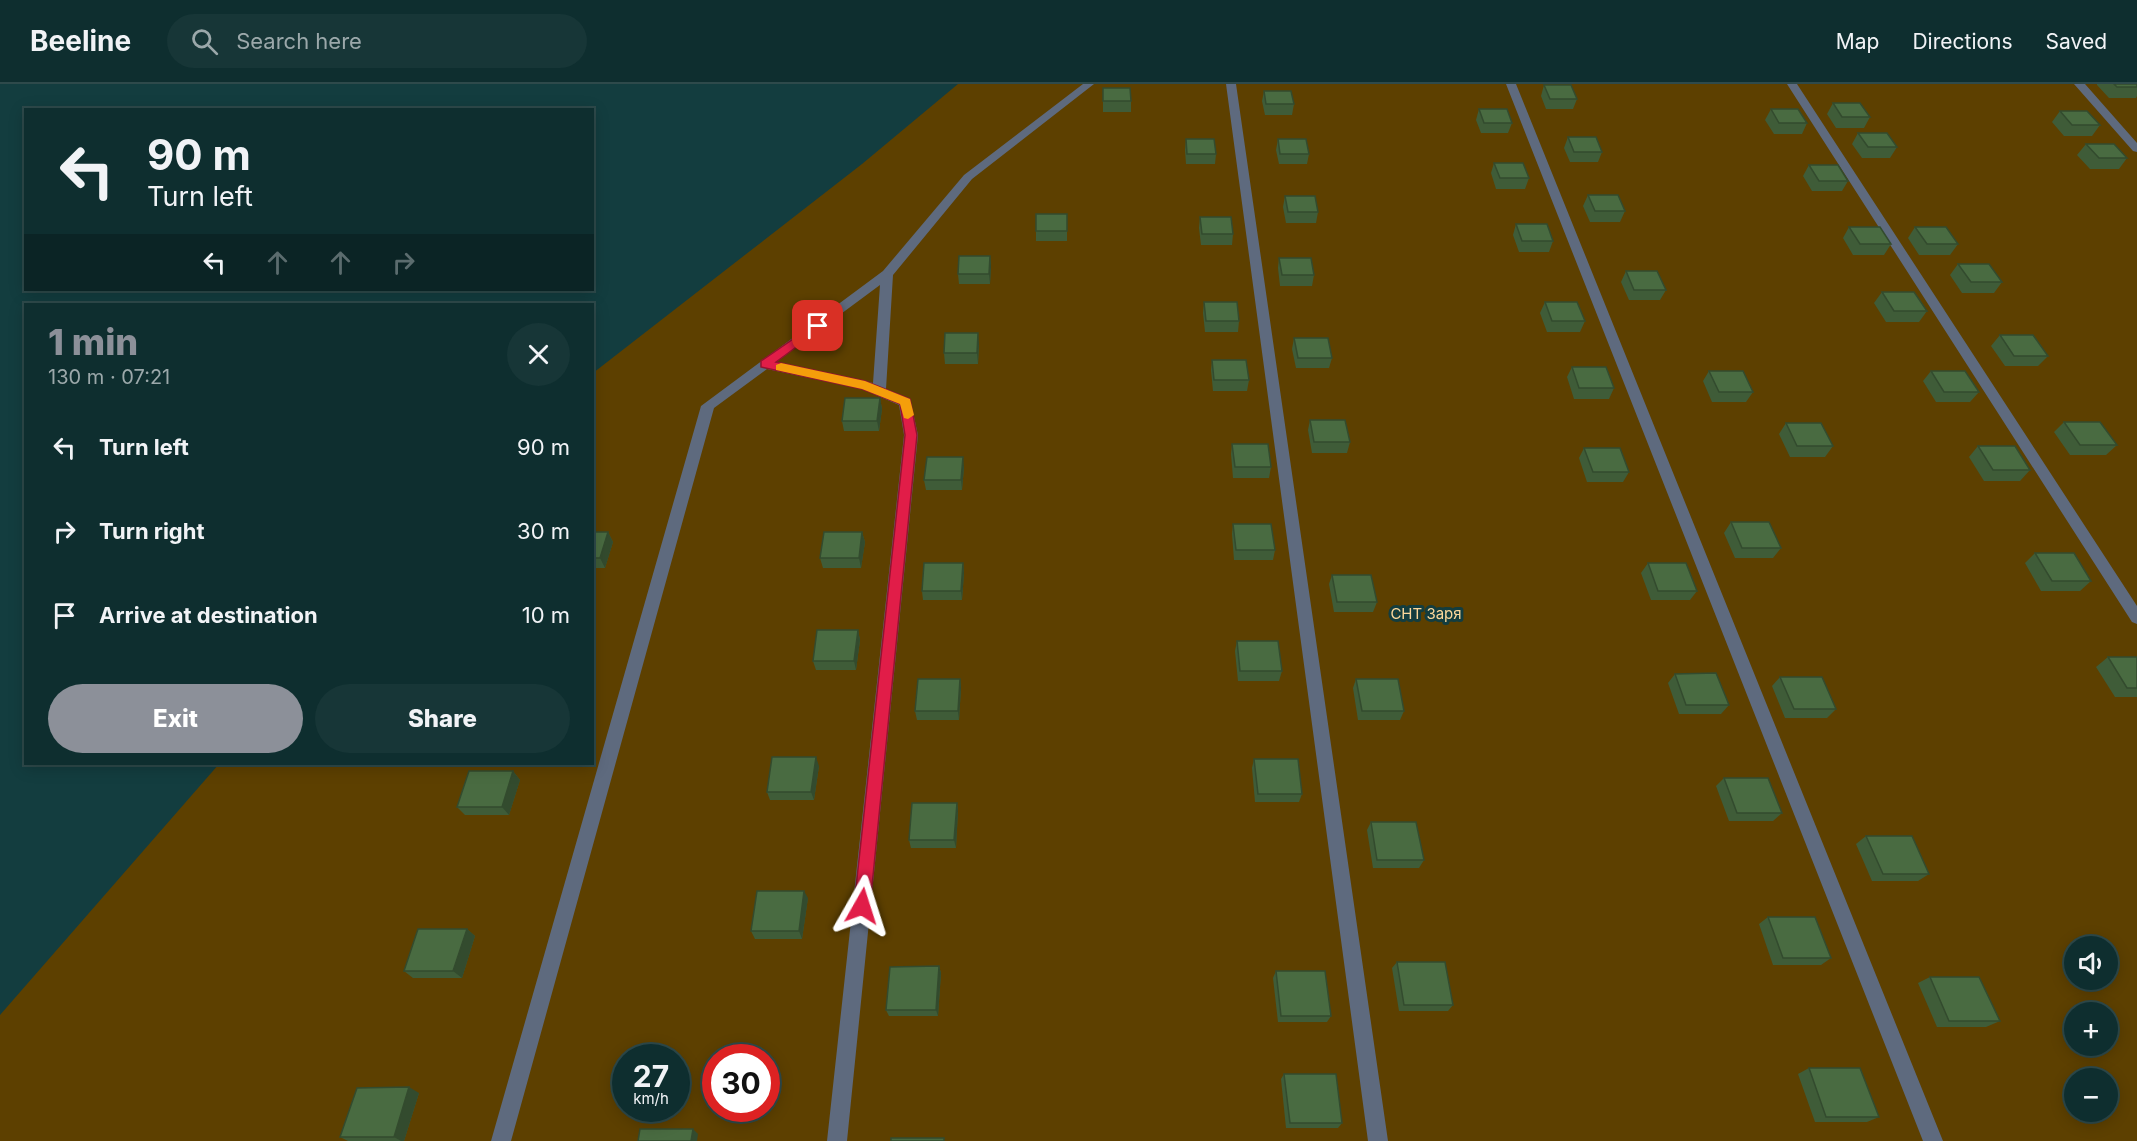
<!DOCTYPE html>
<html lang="en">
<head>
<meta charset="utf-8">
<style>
  :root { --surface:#0e2e2f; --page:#173637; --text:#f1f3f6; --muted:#9ba8aa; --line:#2e4a4b; --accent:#8c9099 }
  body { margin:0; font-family:Inter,sans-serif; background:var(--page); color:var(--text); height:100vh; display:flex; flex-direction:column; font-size:22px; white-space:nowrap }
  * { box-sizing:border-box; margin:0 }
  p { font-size:20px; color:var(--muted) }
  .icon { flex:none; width:33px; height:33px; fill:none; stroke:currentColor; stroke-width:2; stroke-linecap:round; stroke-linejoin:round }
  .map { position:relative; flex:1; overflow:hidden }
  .sheet { position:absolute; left:24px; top:219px; width:570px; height:462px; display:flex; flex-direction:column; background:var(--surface); border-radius:0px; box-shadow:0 3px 15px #0003,0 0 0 2px var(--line) }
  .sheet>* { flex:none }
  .hud { position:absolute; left:24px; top:24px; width:570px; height:183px; border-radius:0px; box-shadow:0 3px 15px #0003,0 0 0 2px var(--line); background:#0e2e2f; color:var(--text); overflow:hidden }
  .tools { position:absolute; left:2064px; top:852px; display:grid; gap:12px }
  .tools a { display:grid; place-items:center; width:54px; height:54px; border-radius:50%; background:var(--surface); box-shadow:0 3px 15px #0003,0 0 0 2px var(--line); font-size:30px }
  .speed { position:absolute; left:612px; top:960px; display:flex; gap:12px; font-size:30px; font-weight:700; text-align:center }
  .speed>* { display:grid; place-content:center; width:78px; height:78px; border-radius:50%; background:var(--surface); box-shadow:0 3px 15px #0003,0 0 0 2px var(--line); line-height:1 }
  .speed small { font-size:15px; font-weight:400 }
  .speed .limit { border:9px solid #d22; background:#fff; color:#111 }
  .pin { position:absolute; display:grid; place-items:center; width:51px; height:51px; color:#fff; margin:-26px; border-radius:12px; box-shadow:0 3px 9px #0006 }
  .me { position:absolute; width:66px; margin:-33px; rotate:6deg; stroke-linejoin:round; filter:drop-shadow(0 0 4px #0008) }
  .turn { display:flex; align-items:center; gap:21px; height:126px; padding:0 24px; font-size:27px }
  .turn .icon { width:78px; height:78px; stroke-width:2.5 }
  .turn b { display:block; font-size:42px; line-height:51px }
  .lanes { display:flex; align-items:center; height:57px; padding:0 24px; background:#0003; justify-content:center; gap:30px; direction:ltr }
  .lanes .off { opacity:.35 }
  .round { display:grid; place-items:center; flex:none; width:63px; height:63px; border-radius:32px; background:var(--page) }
  .summary { display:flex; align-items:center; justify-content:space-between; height:102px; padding:0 24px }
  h1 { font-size:36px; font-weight:800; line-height:45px; color:var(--accent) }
  .cta { display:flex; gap:12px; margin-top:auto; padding:12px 24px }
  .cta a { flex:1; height:69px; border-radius:36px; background:var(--accent); color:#fff; font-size:24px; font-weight:800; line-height:69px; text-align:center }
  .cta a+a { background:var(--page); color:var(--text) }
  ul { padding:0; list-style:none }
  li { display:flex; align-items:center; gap:18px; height:84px; padding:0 24px }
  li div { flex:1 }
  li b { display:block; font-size:22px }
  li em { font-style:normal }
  header { display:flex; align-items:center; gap:36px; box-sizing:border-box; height:84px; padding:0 30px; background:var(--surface); border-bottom:2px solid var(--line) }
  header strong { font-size:28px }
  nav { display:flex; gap:33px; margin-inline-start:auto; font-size:21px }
  .search { width:420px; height:54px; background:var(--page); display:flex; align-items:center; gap:15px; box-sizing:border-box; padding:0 21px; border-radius:33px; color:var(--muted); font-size:22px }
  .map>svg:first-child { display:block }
</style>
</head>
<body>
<header>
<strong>Beeline</strong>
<div class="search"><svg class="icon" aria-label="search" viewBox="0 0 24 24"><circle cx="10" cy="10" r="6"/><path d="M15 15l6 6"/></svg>Search here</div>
<nav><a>Map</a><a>Directions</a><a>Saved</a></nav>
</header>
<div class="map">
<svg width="2137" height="1057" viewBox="0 0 2137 1057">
  <rect width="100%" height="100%" fill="#133d3f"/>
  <!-- green -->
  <path fill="#5d4000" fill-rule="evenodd" d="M958,0h1179v1057h-2137v-126l219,-251h373l1,-391 269,-209zM2074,862h34v34h-34zM2074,928h34v34h-34zM626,974h50v50h-50zM716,974h50v50h-50zM2074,994h34v34h-34z"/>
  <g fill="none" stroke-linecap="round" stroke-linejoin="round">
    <!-- minor -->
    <path fill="#5e6a7e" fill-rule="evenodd" d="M1083,0h11l-122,95 -79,96 -7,114 24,10 8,36 -71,706h-20l77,-706 -5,-30 -37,-16 -95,-20 -53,39 -203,733h-20l210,-735 182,-135 81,-96zM880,201l-7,98 -97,-21z
      M1226,0h10l152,1057h-20z
      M1506,0h10l427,1057h-20z
      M1787,0h10l340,522v18l-5,-2z
      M2074,0h11l52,59v9l-4,-1z"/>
  </g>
  <!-- wall -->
  <path fill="#3f5c38" d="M2097,0h40v12l-1,2h-27l-12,-13z
    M1544,1l33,14 -4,10h-27l-5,-13z
    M1103,4l28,13v11h-28z
    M1264,7l30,13 -2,11h-27l-3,-14z
    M1833,19l37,14 -6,11h-28l-9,-14z
    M1479,25l33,14 -4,10h-27l-5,-13z
    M1771,25l36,14 -5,11h-28l-9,-14z
    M2060,27l40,14 -8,11h-28l-12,-14z
    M1858,49l39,14 -7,11h-28l-10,-14z
    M1568,53l34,15 -4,10h-28l-6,-14z
    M1186,55l30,15 -1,10h-29l-1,-14z
    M1278,55l31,15 -2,10h-28l-3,-14z
    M2086,60l41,14 -8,11h-29l-13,-14z
    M1494,79l35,15 -4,11h-29l-5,-16z
    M1809,81l39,16 -6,10h-30l-9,-15z
    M1588,111l37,16 -5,11h-30l-7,-16z
    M1285,112l33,16 -2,11h-30l-3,-16z
    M1067,130v27h-31v-10z
    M1200,133l33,17 -1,11h-31l-2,-17z
    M1516,140l37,17 -4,11h-30l-6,-17z
    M1849,143l42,17 -7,11h-31l-10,-17z
    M1915,143l43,17 -8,11h-31l-11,-17z
    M990,172l1,10 -1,18h-31l-1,-10z
    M1279,174l35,17 -2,11h-32l-2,-18z
    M1958,180l44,18 -8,11h-32l-12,-18z
    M1626,187l40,19 -6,10h-31l-8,-18z
    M1882,208l45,19 -8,11h-33l-12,-19z
    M1204,218l35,19 -1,11h-33l-2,-19z
    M1545,218l40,19 -5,11h-33l-7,-19z
    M2000,251l48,21 -10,10h-33l-14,-20z
    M1294,254l38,20 -3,10h-33l-4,-19z
    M979,260l-1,20h-33l-1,-11z
    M1212,276l37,20 -2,11h-34l-2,-21z
    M1572,283l42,21 -5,11h-35l-7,-22z
    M1709,287l44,21 -7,10h-34l-9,-21z
    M1931,287l48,21 -9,10h-34l-13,-21z
    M880,314l2,11 -3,22h-35l-2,-10z
    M1310,336l40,22 -3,11h-35l-4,-23z
    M2064,338l53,23 -11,10h-36l-16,-23z
    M1786,339l47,23 -8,11h-35l-11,-23z
    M1232,360l39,23 -2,11h-36l-2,-24z
    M1978,362l52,24 -10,11h-36l-15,-24z
    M1584,364l45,24 -6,10h-36l-8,-24z
    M964,383l-2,23h-36l-2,-10z
    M1731,438l50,26 -8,10h-38l-11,-25z
    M1233,440l42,26 -2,10h-39l-2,-26z
    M592,448h16l5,10 -8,26h-13z
    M862,448l3,10 -4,26h-38l-3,-10z
    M2035,469l56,28 -11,10h-39l-16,-28z
    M963,479l1,10 -2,27h-39l-1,-9z
    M1648,479l49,28 -7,9h-39l-10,-27z
    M1332,491l45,27 -4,10h-39l-5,-28z
    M858,546l2,10 -4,30h-40l-3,-9z
    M1237,557l45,30 -3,10h-41l-3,-30z
    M2108,573h29v40h-22l-19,-30z
    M1675,590l54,31 -8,9h-42l-11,-31z
    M1780,593l56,32 -9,9h-42l-13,-32z
    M960,595l1,9 -2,32h-42l-2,-9z
    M1356,595l48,32 -4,9h-42l-5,-32z
    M1254,675l48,35 -3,8h-44l-3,-34z
    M819,682l-5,34h-44l-3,-8z
    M513,687l7,9 -11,35h-44l-8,-8z
    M1724,694l58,35 -9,8h-44l-13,-35z
    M957,719l1,8 -2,37h-45l-2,-8z
    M1371,738l53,38 -5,8h-46l-6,-38z
    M1866,752l63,38 -11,7h-46l-16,-37z
    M808,814l-6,41h-47l-4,-8z
    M1768,833l63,41 -10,7h-48l-14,-41z
    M467,845l8,7 -13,42h-49l-9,-7z
    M1397,878l56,43 -5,6h-49l-7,-43z
    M939,882l2,7 -3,43h-49l-3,-6z
    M1276,887l55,45 -4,6h-49l-5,-44z
    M1930,893l70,44 -14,6h-49l-19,-44z
    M1809,984l70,49 -12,5h-52l-17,-48z
    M1284,990l58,49 -4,5h-52l-5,-49z
    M419,1009l-15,48h-56l-8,-4z"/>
  <!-- shaded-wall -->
  <path fill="#334b2e" d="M990,172l1,10 -1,18 -1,-10z
    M978,249l1,11 -1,20 -1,-11z
    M880,314l2,11 -3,22 -2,-10z
    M963,373l1,10 -2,23 -1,-10z
    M608,448l5,10 -8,26 -5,-10z
    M862,448l3,10 -4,26 -2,-10z
    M963,479l1,10 -2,27 -1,-9z
    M858,546l2,10 -4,30 -2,-9z
    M960,595l1,9 -2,32 -1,-9z
    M816,673l3,9 -5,34 -3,-8z
    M513,687l7,9 -11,35 -7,-8z
    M957,719l1,8 -2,37 -2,-8z
    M804,807l4,7 -6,41 -3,-8z
    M467,845l8,7 -13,42 -9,-7z
    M939,882l2,7 -3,43 -2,-6z
    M409,1003l10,6 -15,48h-3l-7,-4z
    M693,1045l5,5 -1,7h-6z"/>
  <!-- building -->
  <path fill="#496b41" stroke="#334b2e" stroke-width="1.5" d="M2114,0h23v3h-20z
    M1544,1h27l6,14h-27z
    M1103,4h27l1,13h-28z
    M1264,7h27l3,13h-28z
    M1833,19h27l10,14h-28z
    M1479,25h28l5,14h-28z
    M1771,25h27l9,14h-28z
    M2060,27h27l13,14h-28z
    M1858,49h29l10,14h-29z
    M1568,53h28l6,15h-28z
    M1186,55h28l2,15h-29z
    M1278,55h28l3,15h-29z
    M2086,60h28l13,14h-28z
    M1494,79h29l6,15h-29z
    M1809,81h29l10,16h-29z
    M1588,111h30l7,16h-30z
    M1285,112h30l3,16h-30z
    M1036,130h31v17h-31z
    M1200,133h31l2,17h-31z
    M1516,140h31l6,17h-31z
    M1849,143h31l11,17h-31z
    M1915,143h31l12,17h-31z
    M959,172h31l-1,18h-31z
    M1279,174h32l3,17h-32z
    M1958,180h31l13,18h-31z
    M1626,187h31l9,19h-32z
    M1882,208h32l13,19h-33z
    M1204,218h33l2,19h-33z
    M1545,218h32l8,19h-33z
    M945,249h33l-1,20h-33z
    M2000,251h33l15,21h-34z
    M1294,254h34l4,20h-34z
    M1212,276h34l3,20h-35z
    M1572,283h34l8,21h-35z
    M1709,287h34l10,21h-34z
    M1931,287h34l14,21h-35z
    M845,314h35l-3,23h-35z
    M1310,336h35l5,22h-36z
    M2064,338h36l17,23h-37z
    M1786,339h35l12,23h-36z
    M1232,360h36l3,23h-36z
    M1978,362h37l15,24h-37z
    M1584,364h36l9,24h-36z
    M927,373h36l-2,23h-37z
    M1731,438h38l12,26h-39z
    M1233,440h38l4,26h-39z
    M592,448h16l-8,26h-8z
    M824,448h38l-3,26h-39z
    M2035,469h39l17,28h-39z
    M924,479h39l-2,28h-39z
    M1648,479h38l11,28h-39z
    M1332,491h39l6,27h-40z
    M817,546h41l-4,31h-41z
    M1237,557h41l4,30h-42z
    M2108,573h29v31h-10z
    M1716,589l13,32h-43l-11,-31z
    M1780,593h42l14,32h-42z
    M918,595h42l-2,32h-43z
    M1356,595h42l6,32h-42z
    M772,673h44l-5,35h-44z
    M1254,675h44l4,35h-44z
    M469,687h44l-11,36h-45z
    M1724,694h44l14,35h-45z
    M912,719h45l-3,37h-45z
    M1371,738h45l8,38h-47z
    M1866,752h46l17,38h-46z
    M757,807h47l-5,40h-48z
    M1768,833h47l16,41h-48z
    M418,845h49l-14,42h-49z
    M1397,878h48l8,43h-49z
    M939,882l-3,44h-50l4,-43z
    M1276,887h49l6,45h-50z
    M1930,893h49l21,44h-51z
    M1809,984h51l19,49h-53z
    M1284,990h52l6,49h-52z
    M409,1003l-15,50h-54l17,-49z
    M640,1045h53l-2,12h-53z
    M891,1054h53v3h-53z"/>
  <!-- route -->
  <path fill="#e11d48" stroke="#92132f" stroke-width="1.5" d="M818,238l5,4 -1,2 -46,34 89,19 45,18 7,36 -47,471 -2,5 -6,2 -6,-2 -2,-5 51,-471 -5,-31 -38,-15 -101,-22v-6z"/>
  <!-- slow -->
  <path fill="#f59e0b" d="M781,279l84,18 45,18 4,16 -6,4 -4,-1 -4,-14 -38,-15 -86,-19v-5z"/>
  <g text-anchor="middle" stroke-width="6" stroke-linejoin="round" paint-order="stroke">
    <!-- park labels -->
    <g font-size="15" fill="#fcd79b" stroke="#133d3f">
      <text x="1426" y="535">СНТ Заря</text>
    </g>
  </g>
</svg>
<div class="tools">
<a><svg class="icon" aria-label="sound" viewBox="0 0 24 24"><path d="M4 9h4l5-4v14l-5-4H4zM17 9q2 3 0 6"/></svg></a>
<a>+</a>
<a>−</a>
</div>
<div class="speed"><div>27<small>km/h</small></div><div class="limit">30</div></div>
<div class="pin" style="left:818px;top:242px;background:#d93025"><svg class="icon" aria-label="arrive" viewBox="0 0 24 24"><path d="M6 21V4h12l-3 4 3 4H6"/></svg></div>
<svg class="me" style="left:862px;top:822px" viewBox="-20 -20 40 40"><path d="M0-17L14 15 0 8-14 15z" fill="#e11d48" stroke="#fff" stroke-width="4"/></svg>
<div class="hud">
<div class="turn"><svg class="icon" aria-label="left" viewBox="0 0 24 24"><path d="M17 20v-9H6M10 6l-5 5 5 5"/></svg><div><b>90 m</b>Turn left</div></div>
<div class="lanes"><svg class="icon" aria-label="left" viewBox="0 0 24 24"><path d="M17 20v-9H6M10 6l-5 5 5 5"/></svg><svg class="icon off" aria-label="ahead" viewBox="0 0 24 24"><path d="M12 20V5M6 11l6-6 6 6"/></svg><svg class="icon off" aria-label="ahead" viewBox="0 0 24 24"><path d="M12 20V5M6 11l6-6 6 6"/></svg><svg class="icon off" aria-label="right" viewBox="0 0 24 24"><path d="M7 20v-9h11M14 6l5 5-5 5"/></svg></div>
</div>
<section class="sheet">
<div class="summary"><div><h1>1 min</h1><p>130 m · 07:21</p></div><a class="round"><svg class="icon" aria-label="close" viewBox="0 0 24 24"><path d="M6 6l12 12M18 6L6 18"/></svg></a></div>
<ul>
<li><svg class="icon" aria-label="left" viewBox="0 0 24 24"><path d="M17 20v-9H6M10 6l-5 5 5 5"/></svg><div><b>Turn left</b></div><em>90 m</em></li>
<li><svg class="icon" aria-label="right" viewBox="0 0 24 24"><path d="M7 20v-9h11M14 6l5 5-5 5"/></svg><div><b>Turn right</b></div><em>30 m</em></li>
<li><svg class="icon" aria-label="arrive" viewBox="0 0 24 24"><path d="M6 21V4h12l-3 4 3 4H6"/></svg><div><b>Arrive at destination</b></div><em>10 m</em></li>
</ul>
<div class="cta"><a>Exit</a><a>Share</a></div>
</section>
</div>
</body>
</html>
